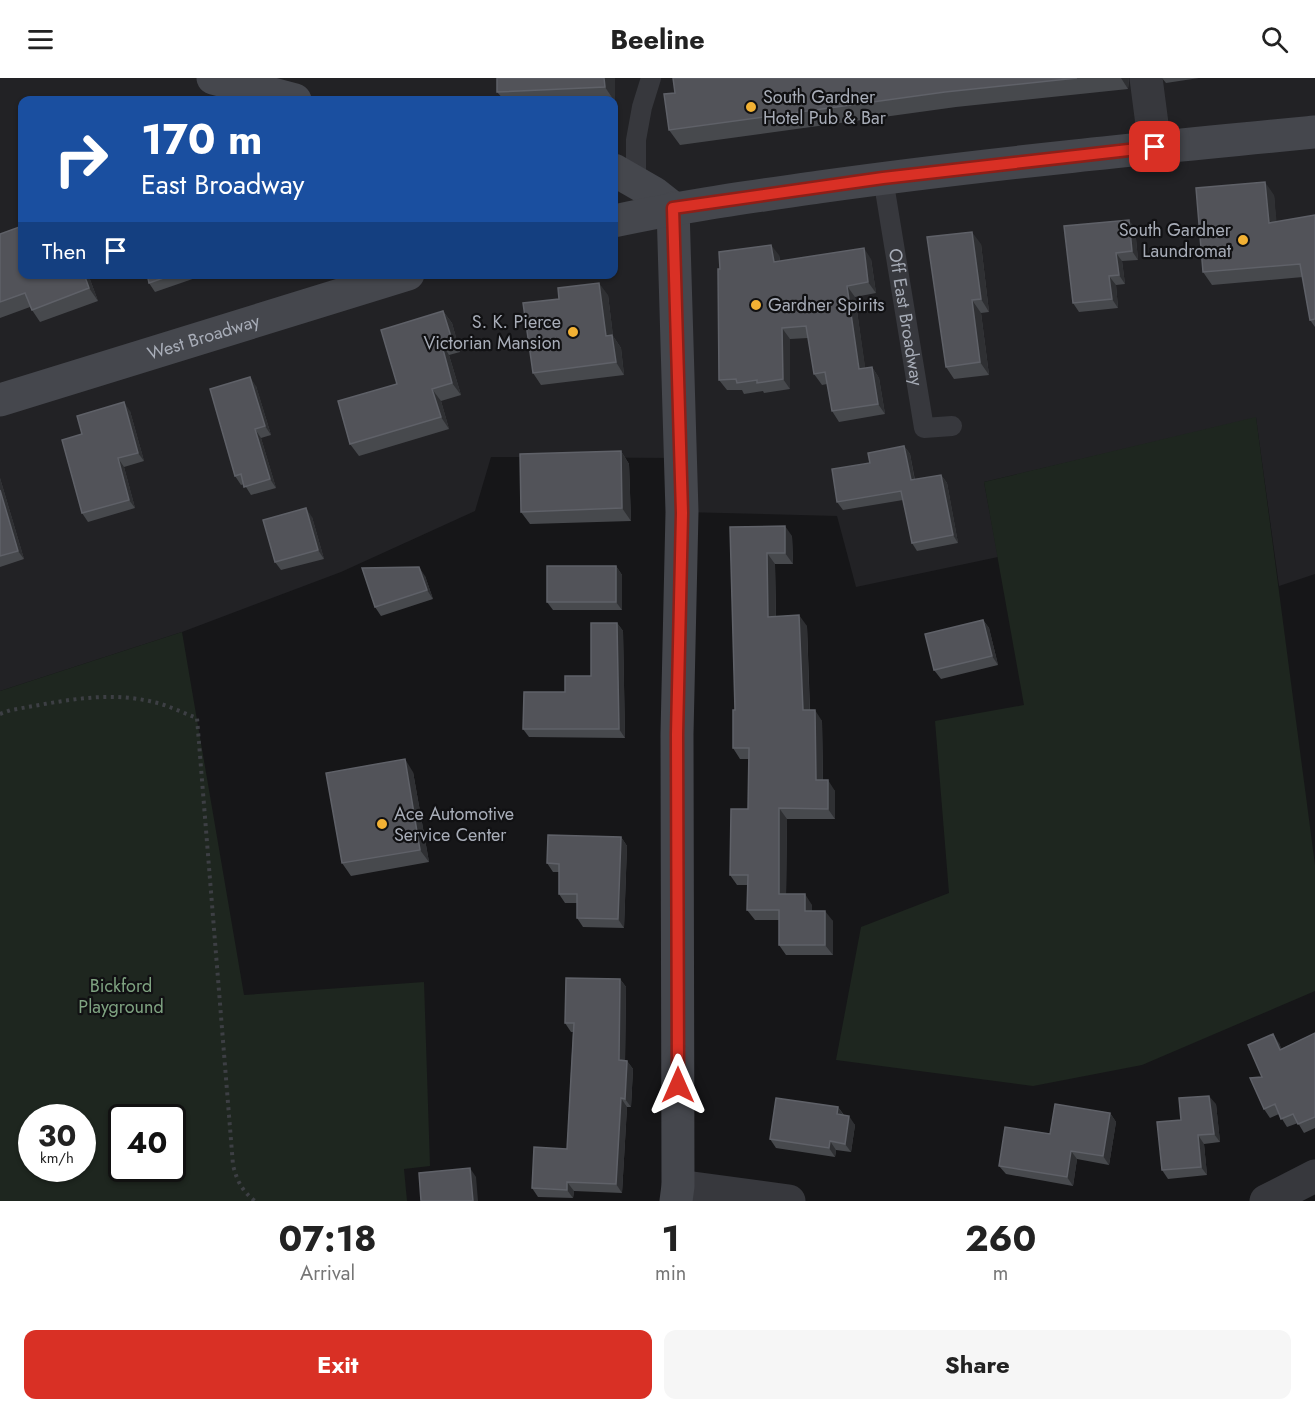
<!DOCTYPE html>
<html lang="en">
<head>
<meta charset="utf-8">
<style>
  :root { --surface:#fff; --page:#f6f6f6; --text:#222; --muted:#767676; --accent:#d93025 }
  body { margin:0; font-family:Jost,sans-serif; background:var(--page); color:var(--text); height:100vh; display:flex; flex-direction:column; font-size:22px; white-space:nowrap }
  * { box-sizing:border-box; margin:0 }
  p { font-size:20px; color:var(--muted) }
  .icon { flex:none; width:33px; height:33px; fill:none; stroke:currentColor; stroke-width:2; stroke-linecap:round; stroke-linejoin:round }
  .map { position:relative; height:1123px; overflow:hidden }
  .details { display:flex; flex-direction:column; background:var(--surface); flex:1 }
  .details>* { flex:none }
  .hud { position:absolute; left:18px; top:18px; width:600px; height:183px; border-radius:12px; box-shadow:0 2px 4px #0004; background:#1a4fa0; color:#fff; overflow:hidden }
  .speed { position:absolute; left:18px; top:1026px; display:flex; gap:12px; font-size:30px; font-weight:700; text-align:center }
  .speed>* { display:grid; place-content:center; width:78px; height:78px; border-radius:50%; background:var(--surface); box-shadow:0 2px 4px #0004; line-height:1 }
  .speed small { font-size:15px; font-weight:400 }
  .speed .limit { border:3px solid #111; border-radius:9px; background:#fff; color:#111 }
  .pin { position:absolute; display:grid; place-items:center; width:51px; height:51px; color:#fff; margin:-26px; border-radius:12px; box-shadow:0 3px 9px #0006 }
  .me { position:absolute; width:66px; margin:-33px; rotate:0deg; stroke-linejoin:round; filter:drop-shadow(0 0 4px #0008) }
  .turn { display:flex; align-items:center; gap:21px; height:126px; padding:0 24px; font-size:27px }
  .turn .icon { width:78px; height:78px; stroke-width:2.5 }
  .turn b { display:block; font-size:42px; line-height:51px }
  .then { display:flex; align-items:center; height:57px; padding:0 24px; background:#0003; gap:12px; font-size:22px }
  .eta { display:flex; justify-content:space-evenly; align-items:center; height:102px; text-align:center }
  .eta b { font-size:36px; font-weight:700; line-height:42px }
  .action { display:flex; gap:12px; margin-top:auto; padding:12px 24px }
  .action a { flex:1; height:69px; border-radius:12px; background:var(--accent); color:#fff; font-size:24px; font-weight:700; line-height:69px; text-align:center }
  .action a+a { background:var(--page); color:var(--text) }
  header { display:flex; justify-content:space-between; align-items:center; height:78px; padding:0 24px; background:var(--surface); font-size:27px; font-weight:700 }
  .map>svg:first-child { display:block }
</style>
</head>
<body>
<header><svg class="icon" aria-label="menu" viewBox="0 0 24 24"><path d="M4 6h16M4 12h16M4 18h16"/></svg>Beeline<svg class="icon" aria-label="search" viewBox="0 0 24 24"><circle cx="10" cy="10" r="6"/><path d="M15 15l6 6"/></svg></header>
<div class="map">
<svg width="1315" height="1123" viewBox="0 0 1315 1123">
  <rect width="100%" height="100%" fill="#161618"/>
  <!-- built -->
  <path fill="#222225" fill-rule="evenodd" d="M0,0h1315v496l-36,12 -23,-168 -272,64 14,75 -142,30 -19,-71 -155,-4 -2,-54 -189,-1 -16,54 -134,61 -159,60 -182,59zM22,22h592v174h-592z"/>
  <!-- green -->
  <path fill="#1e261f" fill-rule="evenodd" d="M1256,339l59,448v126l-173,74 -109,21 -197,-26 25,-133 88,-34 -14,-172 89,-16 -40,-223z
    M182,554l62,363 180,-13 6,184 -26,3 3,32h-407v-510zM32,1040h50v50h-50zM122,1040h50v50h-50z"/>
  <g fill="none" stroke-linecap="round" stroke-linejoin="round">
    <!-- path -->
    <path stroke="#3d3f44" stroke-width="4" stroke-dasharray="3 4.5" stroke-linecap="butt" d="M0,636l11,-4c47,-8 95,-20 142,-8 15,3 30,11 44,16l36,447c4,16 9,26 22,36"/>
    <!-- lane -->
    <g stroke="#37383d" stroke-width="20">
      <path id="s1" d="M883,100l41,250 28,-2"/>
      <path d="M636,105v-43l6,-33 9,-29"/>
    </g>
    <!-- street -->
    <path stroke="#37383d" stroke-width="33" d="M1146,0l9,69
      M678,1108l111,15
      M1266,1123l49,-25"/>
    <!-- secondary -->
    <g stroke="#45474d" stroke-width="33">
      <path d="M213,0l82,22"/>
      <path d="M614,92l40,23 19,15"/>
      <path d="M673,130l9,304 -5,222 1,452 -2,15"/>
      <path d="M614,143c68,-15 136,-24 205,-34 165,-23 331,-39 496,-55"/>
      <path id="s2" d="M0,322l408,-126"/>
    </g>
  </g>
  <!-- wall -->
  <path fill="#47494d" d="M497,0h118v24h-1v-2h-110l-7,-8z
    M673,0h456l-1,11 -172,18 -276,38 -11,-15 6,-37z
    M1162,0h37l-33,5z
    M1274,117l2,27 39,-7v112l-5,-7 -7,-43 -91,8 -9,-13z
    M1135,150l3,32 -16,1 3,23 -9,1 2,23 -39,4 -6,-9z
    M0,156l22,40h66l10,27 -58,21 -10,-15 -30,11z
    M981,166l8,68 -8,1 8,62 -35,4 -8,-12z
    M779,177l1,6 91,-2 5,34 -21,4 10,71 7,-1 7,11 6,36 -46,8 -7,-11 -5,-27 -5,1 -8,-11 -6,-36 -18,1v50l-26,4 -1,-2 -19,3 -2,-4h-15l-8,-10z
    M147,196h60l-52,18 -6,-9z
    M608,217l5,41 8,12 3,27 -83,10 -8,-12z
    M443,233l9,12 8,29 -11,3 12,40 -20,6 8,28 -90,27 -9,-12 47,-60z
    M256,308l15,49 -10,3 15,50 -25,7 -7,-11 -3,1 -6,-9z
    M130,333l14,50 -20,6 11,41 -47,14 -6,-9v-79z
    M904,368l6,8 5,26 26,-5 6,8 11,60 -41,8 -5,-8 -9,-43 -60,10 -6,-8 33,-39z
    M621,373l8,13 2,57 -101,3 -9,-12z
    M0,400l24,81 -24,8z
    M312,439l12,42 -43,11 -6,-8z
    M730,449l62,9 1,28h-18l1,52 31,10 3,84 12,11 1,59 12,11v28h-48l-1,75 26,11v6l21,10v34h-47l-7,-10v-25h-24l-8,-10v-25h-10l-7,-10 18,-66 1,-50h-9l-7,-11 2,-38z
    M616,488l6,9v35h-69l-6,-8z
    M425,498l8,23 -52,17 -6,-9z
    M983,542l6,8 9,37 -57,14 -7,-9z
    M617,545l6,8 2,107 -96,-1 -6,-8 42,-37 26,-16z
    M413,694l16,90 -78,14 -9,-13z
    M621,759l6,9 -3,82 -41,-1 -6,-9v-15h-12l-6,-9v-22h-6l-6,-9z
    M620,901l6,8 -1,74h2l6,8 -2,38h-4l-5,86 -48,-2 -1,7 -35,-1 -6,-9 35,-39 6,-117h-2l-6,-9z
    M1315,955v95l-11,5 -6,-10 -11,4 -8,-13 -9,4 -6,-9 -2,-32 17,-34 2,6z
    M1216,1026l4,38 -16,2 3,31 -39,4 -6,-9 19,-50z
    M838,1029l6,8 11,10 -4,27 -15,-2 -1,7 -59,-9 -6,-9z
    M1110,1035l6,9 -7,43 -32,-6 -4,27 -67,-12 -7,-8 51,-32z"/>
  <!-- shaded-wall -->
  <path fill="#2f3033" d="M604,0h11v24l-10,-15z
    M1121,0h8l-1,11z
    M1265,104l9,13 4,41 -9,-13z
    M1129,142l6,8 3,32 -6,-9z
    M972,154l9,12 8,68 -8,-13z
    M771,167l8,10 2,17 -7,-10z
    M864,170l7,11 5,34 -8,-11z
    M1116,175l6,8 3,23 -6,-9z
    M84,196h4l10,27 -9,-13z
    M1109,198l7,9 2,23 -6,-9z
    M599,205l9,12 5,41 8,12 3,27 -8,-13 -10,-26z
    M847,208l8,11 12,83 -8,-11z
    M972,222l9,13 8,62 -9,-13z
    M443,233l9,12 8,29 -8,-12z
    M782,250l8,11v50l-7,-10z
    M441,264l8,13 12,40 -9,-12z
    M872,289l7,11 6,36 -7,-10z
    M250,299l6,9 15,49 -6,-9z
    M432,311l9,12 8,28 -8,-12z
    M124,324l6,9 14,50 -6,-8z
    M255,351l6,9 15,50 -6,-9z
    M904,368l6,8 6,34 -5,-8z
    M621,373l8,13 2,57 -9,-13z
    M118,380l6,9 11,41 -6,-8z
    M941,397l6,8 11,60 -5,-8z
    M0,400l24,81 -6,-8 -18,-61z
    M306,430l6,9 12,42 -6,-9z
    M785,448l7,10 1,28 -8,-11z
    M767,475l8,11 1,63 -8,-10z
    M616,488l6,9v35l-6,-8z
    M419,489l6,9 8,23 -6,-9z
    M799,537l8,11 3,95 -7,-11z
    M983,542l6,8 9,37 -6,-9z
    M617,545l6,8 2,107 -6,-9z
    M815,632l7,11 1,70 -7,-11z
    M405,681l8,13 16,90 -9,-12z
    M828,702l7,11v28l-7,-10z
    M779,730l8,11 -1,85 -7,-10z
    M621,759l6,9 -3,82 -6,-9z
    M805,816l7,11v16l-7,-10z
    M825,833l8,10v34l-8,-10z
    M620,901l6,8 -1,82 -6,-9z
    M1273,956l6,9 7,15 -6,-8z
    M627,983l6,8 -2,38 -6,-8z
    M1209,1018l7,8 4,38 -6,-8z
    M621,1020l6,9 -5,86 -6,-9z
    M838,1029l6,9 -7,-2z
    M1110,1035l6,9 -7,43 -6,-9z
    M849,1038l6,9 -4,27 -6,-8z
    M1198,1057l6,9 3,31 -6,-8z
    M830,1063l6,9 -1,7 -6,-9z
    M1071,1073l6,8 -4,27 -6,-9z
    M470,1090l6,9 2,24h-5z
    M567,1104l7,9 -1,7 -6,-8z"/>
  <!-- building -->
  <path fill="#525359" stroke="#5f6168" stroke-width="1.5" d="M497,0h107l1,9 -108,5z
    M673,0h404l-132,14 -276,38 -5,-36 11,-1z
    M1265,104l4,41 46,-8v104l-5,1 -10,-56 -97,8 -7,-84z
    M1129,142l3,31 -16,2 3,22 -10,1 3,23 -39,4 -9,-77z
    M22,148v48h62l5,14 -57,22 -7,-17 -25,9v-68z
    M972,154l9,67 -9,1 8,62 -34,5 -19,-130z
    M771,167l3,17 90,-14 4,34 -21,4 12,83 13,-2 6,37 -46,7 -7,-39 -11,2 -8,-48 -24,2 1,51 -26,4v-3l-20,3 -1,-4 -17,1 -1,-111h2l-1,-17z
    M147,196h28l-26,9z
    M599,205l7,53 6,-1 4,27 -83,11 -10,-70 36,-4 -1,-11z
    M443,233l9,29 -11,2 11,41 -20,6 9,28 -91,27 -12,-43 59,-17 -16,-54z
    M250,299l15,49 -10,3 15,50 -26,8 -3,-13 -6,2 -25,-87z
    M124,324l14,51 -20,5 11,42 -47,13 -20,-73 20,-6 -5,-18z
    M904,368l7,34 30,-5 12,60 -41,8 -11,-52 -64,11 -5,-33 38,-6 -2,-10z
    M621,373l1,57 -101,4 -1,-58z
    M0,412l18,61 -18,5z
    M306,430l12,42 -43,12 -12,-42z
    M785,448v27h-18l1,64 31,-2 4,95h12l1,70h12v29l-49,-1v86h26v17h20v34h-46v-35h-32l1,-35h-18l1,-66h17l1,-61h-16v-38h2l-5,-183z
    M547,488h69v36h-69z
    M419,489l8,23 -52,17 -13,-39z
    M983,542l9,36 -58,14 -9,-36z
    M591,545h26l2,106h-96l1,-37h41v-16h26z
    M405,681l15,91 -78,13 -16,-90z
    M548,757l73,2 -3,82 -41,-1v-24h-18v-30l-12,-1z
    M566,900l54,1 -1,81 8,1 -2,38 -4,-1 -5,86 -49,-2v8l-35,-2 2,-41 33,2 7,-126h-9z
    M1315,955v84l-17,7 -5,-10 -12,5 -6,-15 -11,5 -14,-31 12,-1 -14,-32 25,-11 7,16z
    M1209,1018l5,38 -16,1 3,32 -39,3 -5,-48 24,-2 -2,-22z
    M776,1020l62,9 -1,7 12,2 -4,28 -15,-3 -1,7 -59,-9z
    M1055,1026l55,9 -7,43 -32,-5 -4,26 -68,-11 6,-39 45,7z
    M470,1090l3,33h-52l-2,-28z"/>
  <g fill="none" stroke-linecap="round" stroke-linejoin="round">
    <defs>
      <path id="route" d="M678,1007l-1,-351 5,-221 -9,-305 210,-30 272,-31"/>
    </defs>
    <!-- route casing -->
    <use href="#route" stroke="#8d1f18" stroke-width="15"/>
    <!-- route -->
    <use href="#route" stroke="#d93025" stroke-width="10"/>
  </g>
  <!-- markers -->
  <g fill="#f2b134" stroke="#111113" stroke-width="2">
    <circle cx="751" cy="29" r="6"/>
    <circle cx="1243" cy="162" r="6"/>
    <circle cx="756" cy="227" r="6"/>
    <circle cx="573" cy="254" r="6"/>
    <circle cx="382" cy="746" r="6"/>
  </g>
  <g text-anchor="middle" stroke-width="4.5" stroke-linejoin="round" paint-order="stroke">
    <!-- poi labels -->
    <g font-size="18" fill="#a8adb8" stroke="#111113" text-anchor="start">
      <text x="763" y="25">South Gardner<tspan x="763" dy="21">Hotel Pub &amp; Bar</tspan></text>
      <text x="1231" y="158" text-anchor="end">South Gardner<tspan x="1231" dy="21">Laundromat</tspan></text>
      <text x="768" y="233">Gardner Spirits</text>
      <text x="561" y="250" text-anchor="end">S. K. Pierce<tspan x="561" dy="21">Victorian Mansion</tspan></text>
      <text x="394" y="742">Ace Automotive<tspan x="394" dy="21">Service Center</tspan></text>
    </g>
    <!-- street labels -->
    <g font-size="18" fill="#a8adb8" stroke="#111113">
      <text dy="6" stroke="none"><textPath href="#s1" startOffset="141">Off East Broadway</textPath></text>
      <text dy="6" stroke="none"><textPath href="#s2" startOffset="213">West Broadway</textPath></text>
    </g>
    <!-- park labels -->
    <g font-size="18" fill="#7fa381" stroke="#111113">
      <text x="121" y="914">Bickford<tspan x="121" dy="21">Playground</tspan></text>
    </g>
  </g>
</svg>
<div class="speed"><div>30<small>km/h</small></div><div class="limit">40</div></div>
<div class="pin" style="left:1155px;top:69px;background:#d93025"><svg class="icon" aria-label="arrive" viewBox="0 0 24 24"><path d="M6 21V4h12l-3 4 3 4H6"/></svg></div>
<svg class="me" style="left:678px;top:1007px" viewBox="-20 -20 40 40"><path d="M0-17L14 15 0 8-14 15z" fill="#d93025" stroke="#fff" stroke-width="4"/></svg>
<div class="hud">
<div class="turn"><svg class="icon" aria-label="right" viewBox="0 0 24 24"><path d="M7 20v-9h11M14 6l5 5-5 5"/></svg><div><b>170 m</b>East Broadway</div></div>
<div class="then">Then<svg class="icon" aria-label="arrive" viewBox="0 0 24 24"><path d="M6 21V4h12l-3 4 3 4H6"/></svg></div>
</div>
</div>
<section class="details">
<div class="eta">
<div><b>07:18</b><p>Arrival</p></div>
<div><b>1</b><p>min</p></div>
<div><b>260</b><p>m</p></div>
</div>
<div class="action"><a>Exit</a><a>Share</a></div>
</section>
</body>
</html>
